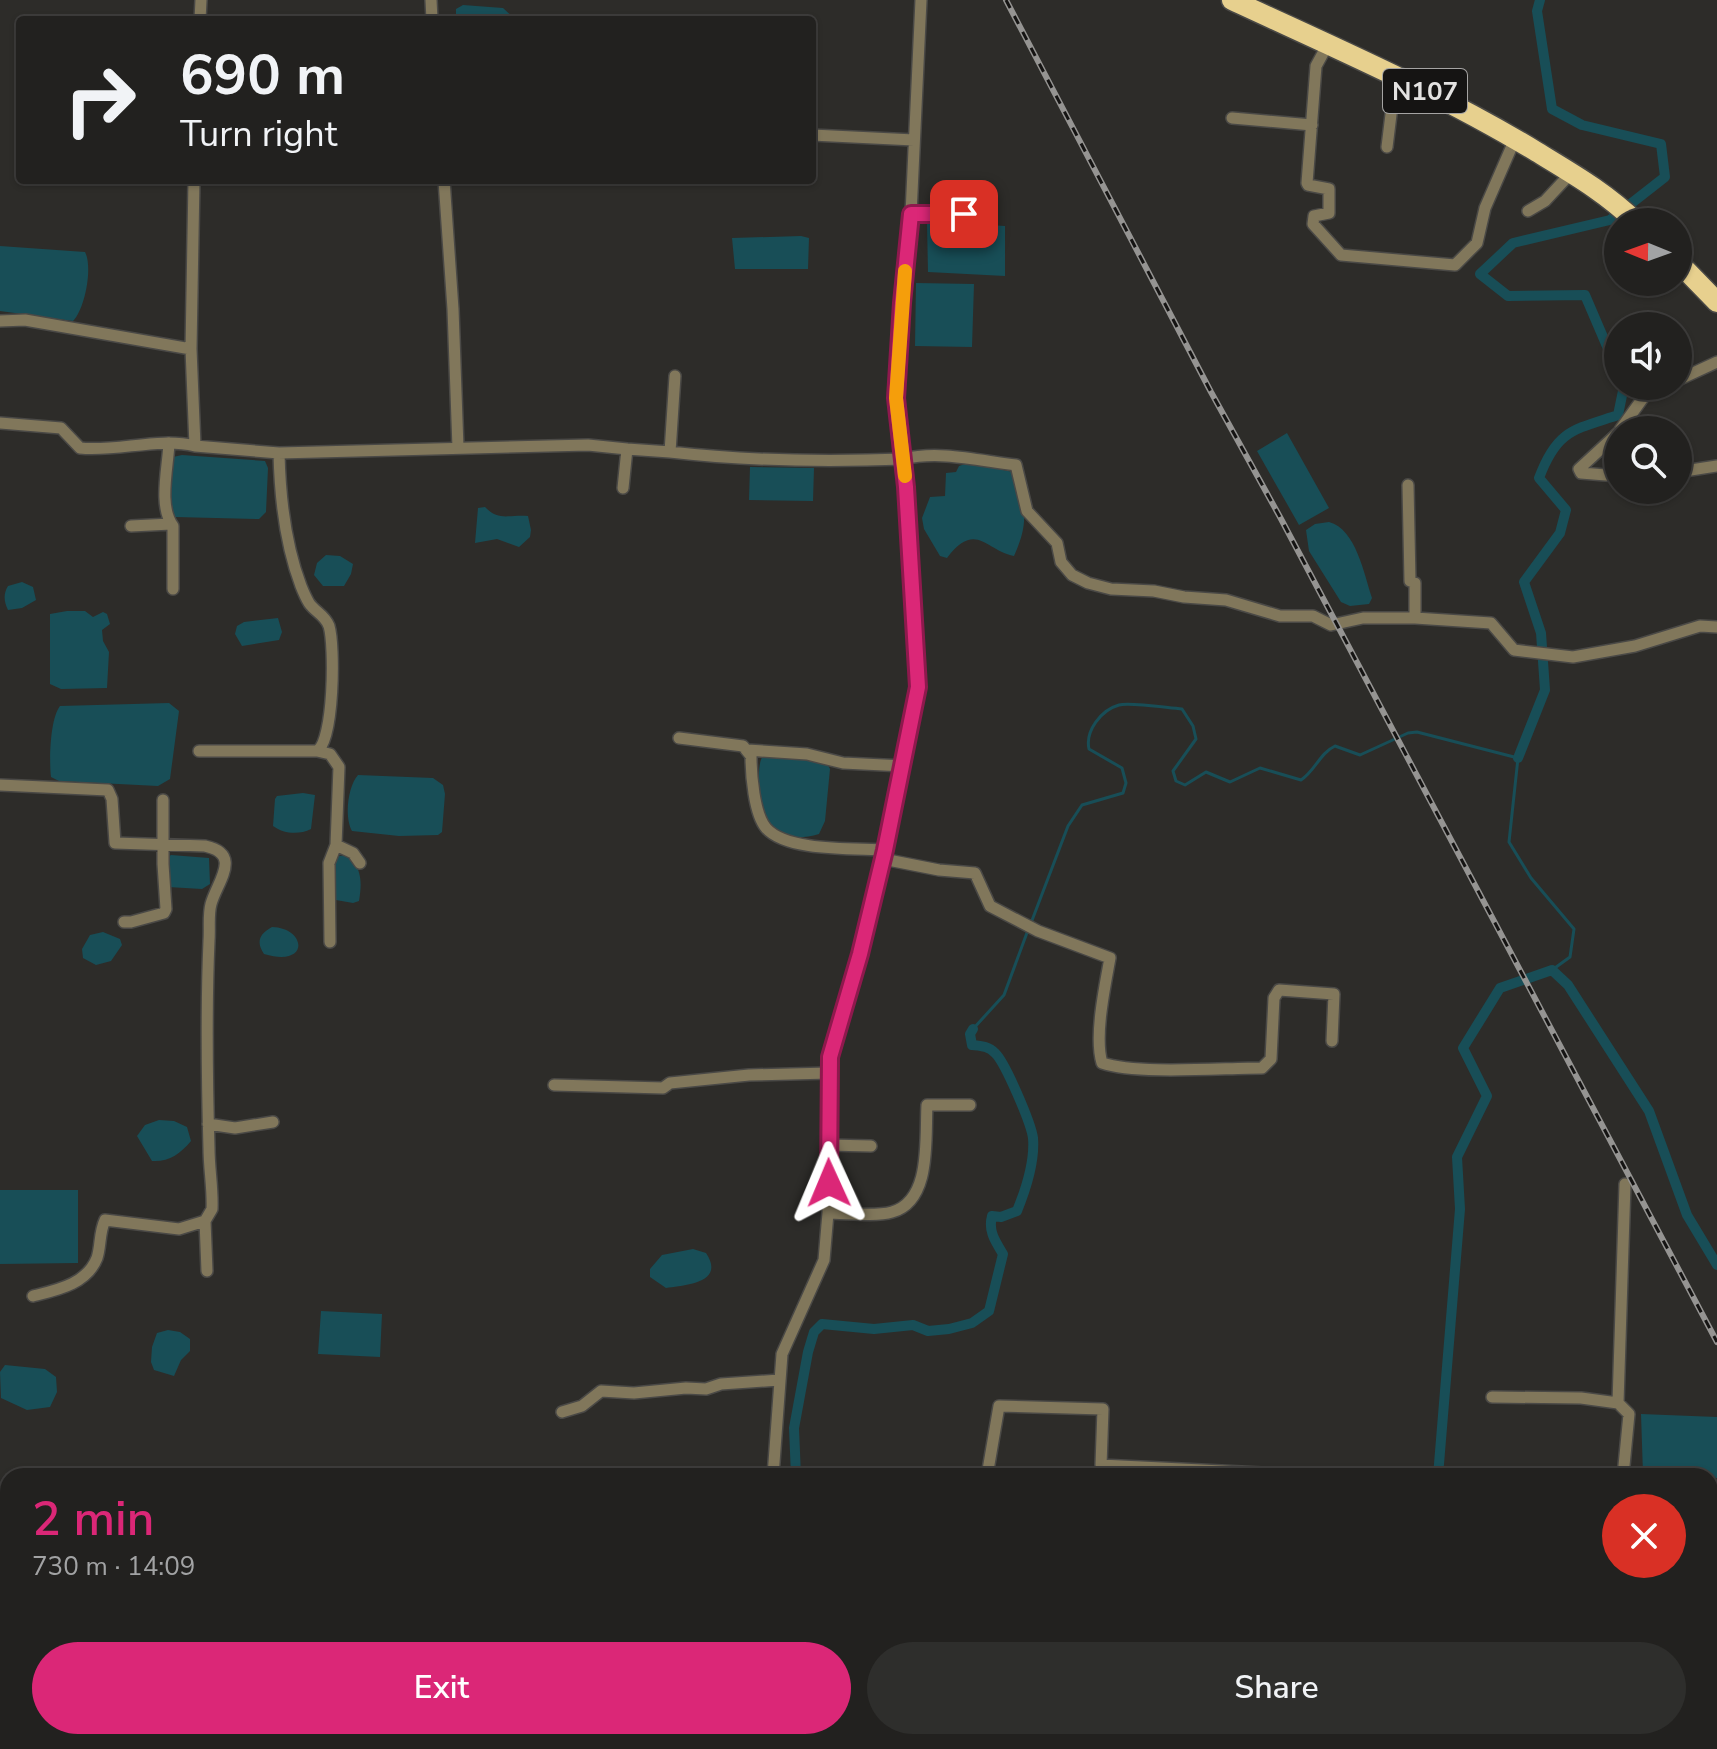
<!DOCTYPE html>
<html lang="en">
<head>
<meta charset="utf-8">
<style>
  :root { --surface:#22211f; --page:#2e2e2c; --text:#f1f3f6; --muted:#a2a3a4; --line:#3f3e3d; --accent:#db2777 }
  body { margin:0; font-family:"Nunito Sans",sans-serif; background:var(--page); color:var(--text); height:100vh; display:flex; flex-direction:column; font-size:30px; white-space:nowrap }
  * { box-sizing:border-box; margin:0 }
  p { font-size:26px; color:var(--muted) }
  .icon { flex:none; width:44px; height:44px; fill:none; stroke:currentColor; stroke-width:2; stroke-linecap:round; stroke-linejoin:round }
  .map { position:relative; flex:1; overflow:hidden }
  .sheet { position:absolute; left:0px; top:1468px; width:1718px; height:282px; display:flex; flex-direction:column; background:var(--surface); border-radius:24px 24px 0 0; box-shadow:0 2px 6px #0004,0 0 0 2px var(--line) }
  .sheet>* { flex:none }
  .top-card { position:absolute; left:16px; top:16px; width:800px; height:168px; border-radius:8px; box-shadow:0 2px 6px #0004,0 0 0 2px var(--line); background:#22211f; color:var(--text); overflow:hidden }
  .needle { width:52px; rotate:271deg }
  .controls { position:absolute; left:1604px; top:208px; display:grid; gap:16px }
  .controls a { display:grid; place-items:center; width:88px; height:88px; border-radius:50%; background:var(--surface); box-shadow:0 2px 6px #0004,0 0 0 2px var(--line); font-size:40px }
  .pin { position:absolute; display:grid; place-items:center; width:68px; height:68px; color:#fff; margin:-34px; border-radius:16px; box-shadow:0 4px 12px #0006 }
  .me { position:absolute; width:88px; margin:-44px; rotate:359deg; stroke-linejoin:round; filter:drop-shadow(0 0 6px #0008) }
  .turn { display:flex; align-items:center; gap:28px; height:168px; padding:0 32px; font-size:36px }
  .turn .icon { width:104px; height:104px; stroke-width:2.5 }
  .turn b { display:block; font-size:56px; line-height:68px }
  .round { display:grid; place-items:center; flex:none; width:84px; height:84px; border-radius:42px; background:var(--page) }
  .head { display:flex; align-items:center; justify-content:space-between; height:136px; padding:0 32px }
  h1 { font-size:48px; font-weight:600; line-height:60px; color:var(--accent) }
  .button { display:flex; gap:16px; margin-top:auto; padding:16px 32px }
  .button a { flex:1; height:92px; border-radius:48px; background:var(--accent); color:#fff; font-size:32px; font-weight:600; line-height:92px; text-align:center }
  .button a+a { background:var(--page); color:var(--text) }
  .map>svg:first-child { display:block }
</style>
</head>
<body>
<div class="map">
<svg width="1717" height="1749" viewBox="0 0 1717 1749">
  <rect width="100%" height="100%" fill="#2d2c29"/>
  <!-- water -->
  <path fill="#184e57" d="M463,5l40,3 13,12h-60v-11z
    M945,222l60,4v50l-77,-4 -1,-49z
    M801,236l8,2 -1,31h-73l-3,-31z
    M0,246l85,6c8,15 0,57 -12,69l-73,-10z
    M916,283l58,1 -2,63 -57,-1z
    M1287,433l42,75 -30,17 -42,-74z
    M182,455l83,6 3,7 -2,44 -7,7 -84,-2 -6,-7 3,-49 1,-4z
    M968,463l45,9c12,35 17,49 1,84 -28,-5 -38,-36 -67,2l-7,-2 -16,-27 -2,-11 8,-21 15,-1 1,-23 10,-1 3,-6z
    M750,467l64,1 -1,33 -64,-1z
    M485,507c14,15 25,7 43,9l3,14 -1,7 -11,10 -22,-8 -22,4 3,-35z
    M1329,522c27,7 35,52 43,76l-3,6 -19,2 -9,-4 -32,-51 -3,-21 9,-6z
    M326,555l14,1 13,8 -2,10 -7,12h-21l-9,-11 3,-12z
    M22,582l11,5 3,13 -14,8 -14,2c-4,-8 -5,-16 0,-24z
    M67,611h18l8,6 10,-5 4,2 3,10 -8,6 1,11 6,11 -2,36 -46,1 -11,-5v-70z
    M278,618l4,14 -3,8 -37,6 -7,-12 2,-8 7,-4z
    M169,703l10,8 -9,68 -12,7 -99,-5 -8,-4c-2,-17 -1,-58 9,-71z
    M764,754l45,4 18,5 3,6 -5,52 -6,13c-41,12 -58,-11 -60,-50 0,-10 -1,-22 5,-30z
    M358,775l75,3 10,7 2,9 -3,38 -4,3 -39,1 -47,-5c-8,-14 -4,-45 6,-56z
    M303,793l12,2 -4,34c-12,6 -27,5 -38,-3l2,-27 2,-3z
    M171,855l38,3 1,26 -8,5 -34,-2v-30z
    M349,855c13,15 13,28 10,46l-6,2 -17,-3c-7,-13 -5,-31 1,-44z
    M272,927c35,1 38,41 -8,27 -8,-12 -5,-20 8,-27z
    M103,932l17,7 2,6 -11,16 -15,4 -13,-7 -1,-9 8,-14z
    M159,1120l15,1 13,6 4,14c-11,13 -22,21 -39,20l-15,-25 8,-11z
    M0,1190h78v73l-78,1z
    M693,1249l13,4c20,30 -21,32 -40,35l-16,-11v-8l12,-14z
    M321,1311l61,3 -2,43 -62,-3z
    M168,1330l12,2 10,7v12l-9,9 -7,16 -20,-6 -3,-8 1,-15 5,-14z
    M5,1365l40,4 11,8 1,15 -7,15 -23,3 -26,-12 -1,-26z
    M1641,1414l76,3v61l-74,-4z"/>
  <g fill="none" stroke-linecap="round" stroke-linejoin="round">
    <!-- stream -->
    <path stroke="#184e57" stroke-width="3" d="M1031,923l37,-97 14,-21 41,-12 3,-10 -4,-15 -33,-19c-4,-18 12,-39 30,-44 11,-3 49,3 63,4l11,17 3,13 -23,32 3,10 9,4 21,-13 24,10 30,-14 41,12c14,-9 19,-27 34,-34l25,9 48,-22 9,-1 101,26 -9,84 22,36 43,51 -4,28 -18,13
      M973,1029l31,-34 24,-65"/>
    <!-- canal -->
    <path stroke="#184e57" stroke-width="10" d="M1540,0l-3,11 15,98 30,16 79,19 4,33 -55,43 -97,23 -33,31 28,22 77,-1 33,77
      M1518,758l27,-68 -4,-57 -17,-51 36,-49 6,-23 -27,-32c18,-48 34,-48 79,-63l6,-29
      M796,1476l-2,-48 14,-76 6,-20 8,-8 52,5 39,-4 15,6 21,-2 23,-6 17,-12 14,-57c-8,-13 -15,-23 -11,-38l9,1 16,-6c9,-22 18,-49 16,-73 -2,-15 -28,-76 -38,-85 -7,-7 -14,-7 -23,-8l-2,-11 3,-5
      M1438,1476l22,-267 -3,-52 30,-61 -24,-48 37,-60 52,-18 16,15 81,126 38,104 30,50"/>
    <defs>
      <path id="minor" d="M431,0l1,20
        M921,0l-10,214 -9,89 -6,95 8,61c35,-9 77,2 112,6l11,46 30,32 4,19 11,13 16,8 23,6 43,2 30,6 42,3 54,16h33l18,9 32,-7h52
        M200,20l1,-20
        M1328,44l-12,22 -9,117 1,2 21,4v24l-15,3 -1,8 28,31 114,10 22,-22 8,-35 30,-69
        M1232,118l80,7
        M812,135l102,5
        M1387,147l6,-49 7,-20
        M194,180l-3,169 4,97 84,7c1,45 6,91 22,133 2,5 5,12 8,17 6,9 16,12 20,23 6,20 5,115 -12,125
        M444,180l9,129 5,139
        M1528,211l17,-10 26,-28
        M911,214h53
        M0,321l25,-1 166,29
        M675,376l-5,76c78,9 155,10 234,7l14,228 -33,163
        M1678,380l39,-18
        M0,423l61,5 19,20c38,4 78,-11 115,-2
        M1620,430l28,-39 13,-5
        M1618,433l-39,36 2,4 37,3
        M169,443c-1,25 -11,63 4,83v63
        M279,453l309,-8 39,4
        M1678,472l39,-6
        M1408,485l2,96 5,2v35l76,5 23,27 59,7 62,-11 65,-20 17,1
        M623,488l4,-39 43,3
        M131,526l40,-2
        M679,738l64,8 8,10c0,18 3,58 15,72 21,24 89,20 119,22l-25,104 -30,103 -2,156 -4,47 -42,94 -9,122
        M747,750l60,4 36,9 61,3
        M199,751h118l13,3 9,13 -3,78 -7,18 1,79
        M0,785l108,5 4,9 3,44 90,3c38,8 12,36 6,58 -3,11 -1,25 -2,37 -3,69 -2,138 0,207 0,21 4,41 3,61l-7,12 -26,8 -74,-9c-6,13 -4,26 -8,38 -10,26 -40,32 -64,38
        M336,845l17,8 7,10
        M883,859l56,11 36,3 15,33 48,25 72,27c-5,28 -16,78 -8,105 36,12 119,5 160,5l9,-9 3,-61 5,-8 55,4 -2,47
        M124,922h7l33,-9 2,-4 -3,-45v-64
        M554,1085l109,3 7,-5 79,-8 80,-2
        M208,1124l27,4 38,-6
        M828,1145l43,1
        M828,1213c18,0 47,4 64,-1 40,-11 33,-74 35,-107h43
        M205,1221l2,50
        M1492,1397l89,1 37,5 7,-219
        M1618,1403l11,11 -6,62
        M562,1412l20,-6 19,-15 33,2 52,-5 20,1 15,-5 58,-4
        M987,1476l12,-70 104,3 -2,56 220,11
        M0,1547h8
        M0,1674h8
        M0,1738h8
        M32,1749v-7
        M118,1749l1,-7
        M191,1749v-7
        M330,1749v-7
        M759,1749l1,-7
        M1427,1749l2,-7"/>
      <path id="trunk" d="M1232,0c103,48 208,93 305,152 36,22 68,40 99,70
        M1678,262l39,40"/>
    </defs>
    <!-- minor casing -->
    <use href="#minor" stroke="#4a4946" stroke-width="14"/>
    <!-- trunk casing -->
    <use href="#trunk" stroke="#4a4946" stroke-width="23"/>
    <!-- minor -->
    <use href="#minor" stroke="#81775b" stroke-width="11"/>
    <!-- trunk -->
    <use href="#trunk" stroke="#e7d08e" stroke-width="20"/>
    <defs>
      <path id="rail" d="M1006,0l205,392 69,125 437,825"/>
    </defs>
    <!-- rail casing -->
    <use href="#rail" stroke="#959492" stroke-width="6"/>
    <!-- rail -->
    <use href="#rail" stroke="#151413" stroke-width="3" stroke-dasharray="9" stroke-linecap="butt"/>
  </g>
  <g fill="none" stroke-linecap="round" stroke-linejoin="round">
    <defs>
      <path id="route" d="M829,1183l1,-126 30,-103 25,-104 33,-163 -12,-200 -10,-89 6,-95 9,-89h53"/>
    </defs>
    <!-- route casing -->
    <use href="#route" stroke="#8e194d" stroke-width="20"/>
    <!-- route -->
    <use href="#route" stroke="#db2777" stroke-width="14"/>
    <!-- slow -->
    <path stroke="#f59e0b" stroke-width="14" d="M905,271l-9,127 9,78"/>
  </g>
  <g text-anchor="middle" stroke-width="8" stroke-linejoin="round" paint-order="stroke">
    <!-- shield labels -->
    <rect fill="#151413" stroke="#a5a4a3" stroke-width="2" x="1383" y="69" width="84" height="44" rx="6"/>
    <g font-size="26" font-weight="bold" fill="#e3e2e1">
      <text x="1425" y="100">N107</text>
    </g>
  </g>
</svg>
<div class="controls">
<a><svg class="needle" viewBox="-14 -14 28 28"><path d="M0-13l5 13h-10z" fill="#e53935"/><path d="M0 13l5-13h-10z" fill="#a2a3a4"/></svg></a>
<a><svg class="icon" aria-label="sound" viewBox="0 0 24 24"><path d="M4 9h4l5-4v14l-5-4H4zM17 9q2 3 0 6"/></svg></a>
<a><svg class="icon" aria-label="search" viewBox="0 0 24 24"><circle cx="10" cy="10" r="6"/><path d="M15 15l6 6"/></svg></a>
</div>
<div class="pin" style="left:964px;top:214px;background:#d93025"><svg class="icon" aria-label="arrive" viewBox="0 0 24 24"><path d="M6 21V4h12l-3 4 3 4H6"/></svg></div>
<svg class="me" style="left:829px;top:1183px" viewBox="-20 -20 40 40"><path d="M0-17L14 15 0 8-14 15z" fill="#db2777" stroke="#fff" stroke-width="4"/></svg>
<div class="top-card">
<div class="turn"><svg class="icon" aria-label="right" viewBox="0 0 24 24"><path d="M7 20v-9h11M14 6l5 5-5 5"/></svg><div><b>690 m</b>Turn right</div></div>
</div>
<section class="sheet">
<div class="head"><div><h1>2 min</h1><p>730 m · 14:09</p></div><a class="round" style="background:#d93025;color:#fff"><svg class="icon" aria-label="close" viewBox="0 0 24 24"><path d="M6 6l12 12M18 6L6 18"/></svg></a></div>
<div class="button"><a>Exit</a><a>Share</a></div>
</section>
</div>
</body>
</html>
